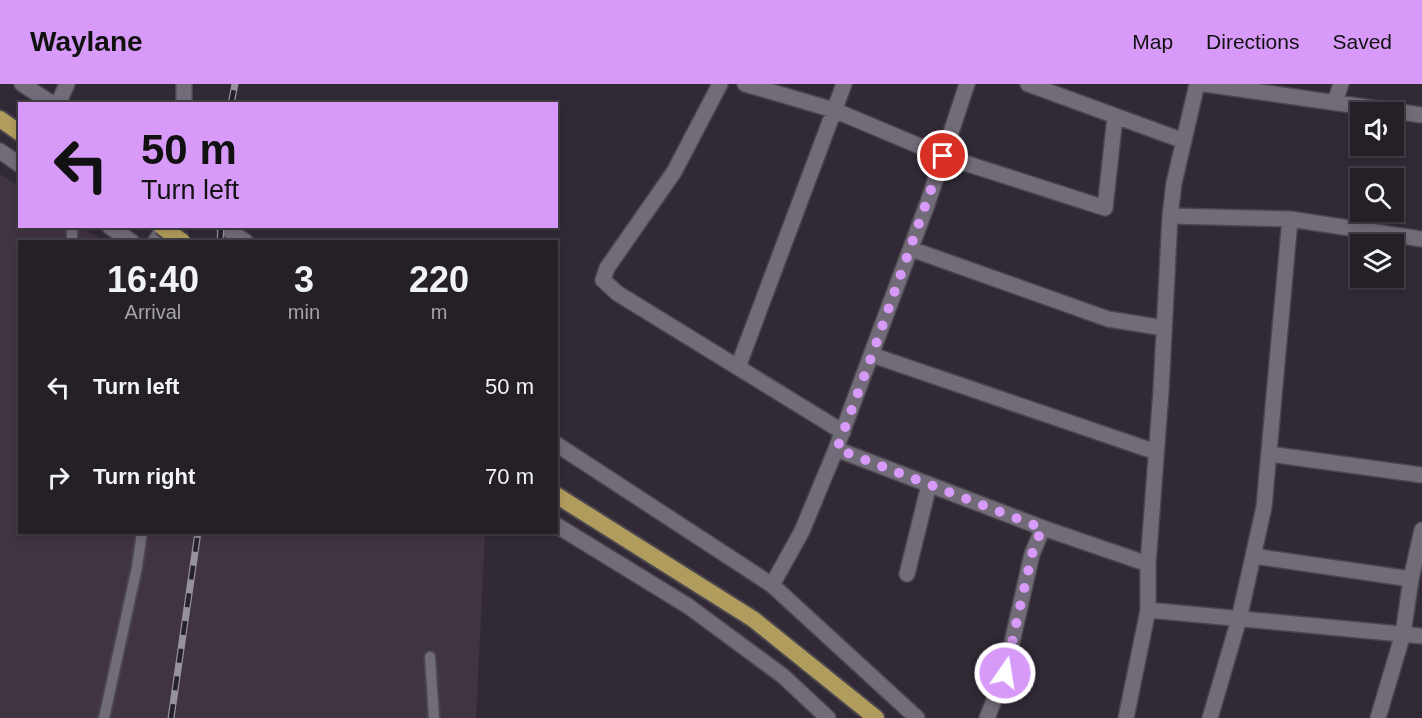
<!DOCTYPE html>
<html lang="en">
<head>
<meta charset="utf-8">
<style>
  :root { --surface:#252028; --page:#312d34; --text:#f1f3f6; --muted:#a3a3a8; --line:#423e45; --accent:#d89af8 }
  body { margin:0; font-family:Arial,sans-serif; background:var(--page); color:var(--text); height:100vh; display:flex; flex-direction:column; font-size:22px; white-space:nowrap }
  * { box-sizing:border-box; margin:0 }
  p { font-size:20px; color:var(--muted) }
  .icon { flex:none; width:33px; height:33px; fill:none; stroke:currentColor; stroke-width:2; stroke-linecap:round; stroke-linejoin:round }
  .map { position:relative; flex:1; overflow:hidden }
  .sheet { position:absolute; left:18px; top:156px; width:540px; height:294px; display:flex; flex-direction:column; background:var(--surface); border-radius:0px; box-shadow:0 3px 9px #0003,0 0 0 2px var(--line) }
  .sheet>* { flex:none }
  .banner { position:absolute; left:18px; top:18px; width:540px; height:126px; border-radius:0px; box-shadow:0 3px 9px #0003,0 0 0 2px var(--line); background:#d89af8; color:#111; overflow:hidden }
  .controls { position:absolute; left:1350px; top:18px; display:grid; gap:12px }
  .controls a { display:grid; place-items:center; width:54px; height:54px; border-radius:0px; background:var(--surface); box-shadow:0 3px 9px #0003,0 0 0 2px var(--line); font-size:30px }
  .pin { position:absolute; display:grid; place-items:center; width:51px; height:51px; color:#fff; margin:-26px; border:3px solid #fff; border-radius:50%; box-shadow:0 2px 6px #0007 }
  .me { position:absolute; width:66px; margin:-33px; rotate:13deg; stroke-linejoin:round; filter:drop-shadow(0 0 4px #0008) }
  .turn { display:flex; align-items:center; gap:21px; height:126px; padding:0 24px; font-size:27px }
  .turn .icon { width:78px; height:78px; stroke-width:2.5 }
  .turn b { display:block; font-size:42px; line-height:51px }
  .eta { display:flex; justify-content:space-evenly; align-items:center; height:102px; text-align:center }
  .eta b { font-size:36px; font-weight:800; line-height:42px }
  ul { padding:0; list-style:none }
  li { display:flex; align-items:center; gap:18px; height:90px; padding:0 24px }
  li div { flex:1 }
  li b { display:block; font-size:22px }
  li em { font-style:normal }
  header { display:flex; align-items:center; gap:36px; box-sizing:border-box; height:84px; padding:0 30px; background:var(--accent); color:#111 }
  header strong { font-size:28px }
  nav { display:flex; gap:33px; margin-inline-start:auto; font-size:21px }
  .map>svg:first-child { display:block }
</style>
</head>
<body>
<header>
<strong>Waylane</strong>
<nav><a>Map</a><a>Directions</a><a>Saved</a></nav>
</header>
<div class="map">
<svg width="1422" height="634" viewBox="0 0 1422 634">
  <rect width="100%" height="100%" fill="#312a36"/>
  <!-- industrial -->
  <path fill="#403440" d="M0,90l19,13 1,39 60,1 24,14 -84,1v290l465,1 -9,185h-476z"/>
  <g fill="none" stroke-linecap="round" stroke-linejoin="round">
    <defs>
      <path id="service" d="M72,142v16
        M430,573l4,61
        M104,634l33,-151 5,-35"/>
      <path id="minor" d="M720,0l-46,88 -67,96 -4,12 14,13 226,139
        M745,0l89,26 109,46 162,52 10,-91
        M1028,0l156,57
        M1204,0l218,31
        M1335,18l6,-18
        M58,20l9,-20
        M1170,132l120,3 -26,288 -25,112 -29,99
        M1290,135l132,20
        M911,165l197,70 56,9
        M872,271l284,97
        M738,283l106,-283
        M836,365l207,79 -11,26 -27,119 -18,45
        M1269,370l153,21
        M1043,444l105,36
        M1253,472l158,23
        M907,490l22,-89
        M772,501l30,-54 34,-82 92,-247 39,-118
        M1148,526l274,26
        M1126,634l22,-108v-46l13,-173 9,-175 4,-33 23,-99
        M1378,634l25,-84 8,-55 11,-49"/>
      <path id="tertiary" d="M22,0l31,20
        M184,20v-20
        M0,67l20,14
        M109,142l23,16
        M223,142l23,16
        M155,158l10,-16
        M556,360l216,141 145,133
        M556,441l132,81 95,70 45,42"/>
      <path id="trunk" d="M0,35l20,14
        M556,411l197,124 123,99"/>
    </defs>
    <!-- service casing -->
    <use href="#service" stroke="#4a454e" stroke-width="14"/>
    <!-- minor casing -->
    <use href="#minor" stroke="#4a454e" stroke-width="18"/>
    <!-- tertiary casing -->
    <use href="#tertiary" stroke="#4a454e" stroke-width="18"/>
    <!-- trunk casing -->
    <use href="#trunk" stroke="#4a454e" stroke-width="20"/>
    <!-- service -->
    <use href="#service" stroke="#726b78" stroke-width="10"/>
    <!-- minor -->
    <use href="#minor" stroke="#726b78" stroke-width="15"/>
    <!-- tertiary -->
    <use href="#tertiary" stroke="#726b78" stroke-width="15"/>
    <!-- trunk -->
    <use href="#trunk" stroke="#b09c5c" stroke-width="16"/>
    <defs>
      <path id="rail" d="M231,20l4,-20
        M220,158l1,-16
        M171,634l27,-186"/>
    </defs>
    <!-- rail casing -->
    <use href="#rail" stroke="#96919a" stroke-width="7"/>
    <!-- rail -->
    <use href="#rail" stroke="#27212b" stroke-width="4.5" stroke-dasharray="14" stroke-linecap="butt"/>
    <defs>
      <path id="trunk-bridge" d="M161,142l22,16"/>
    </defs>
    <!-- trunk-bridge casing -->
    <use href="#trunk-bridge" stroke="#4a454e" stroke-width="20" stroke-linecap="butt"/>
    <!-- trunk-bridge -->
    <use href="#trunk-bridge" stroke="#b09c5c" stroke-width="16"/>
  </g>
  <g fill="none" stroke-linecap="round" stroke-linejoin="round">
    <!-- route -->
    <path stroke="#d89af8" stroke-width="10" stroke-dasharray="0 18" d="M943,72l-71,199 -35,94 205,79 -10,26 -27,119"/>
  </g>
</svg>
<div class="controls">
<a><svg class="icon" aria-label="sound" viewBox="0 0 24 24"><path d="M4 9h4l5-4v14l-5-4H4zM17 9q2 3 0 6"/></svg></a>
<a><svg class="icon" aria-label="search" viewBox="0 0 24 24"><circle cx="10" cy="10" r="6"/><path d="M15 15l6 6"/></svg></a>
<a><svg class="icon" aria-label="layers" viewBox="0 0 24 24"><path d="M12 4l9 5-9 5-9-5zM3 14l9 5 9-5"/></svg></a>
</div>
<div class="pin" style="left:943px;top:72px;background:#d93025"><svg class="icon" aria-label="arrive" viewBox="0 0 24 24"><path d="M6 21V4h12l-3 4 3 4H6"/></svg></div>
<svg class="me" style="left:1005px;top:589px" viewBox="-20 -20 40 40"><circle r="17" fill="#d89af8" stroke="#fff" stroke-width="3"/><path d="M0-11L8 9 0 5-8 9z" fill="#fff"/></svg>
<div class="banner">
<div class="turn"><svg class="icon" aria-label="left" viewBox="0 0 24 24"><path d="M17 20v-9H6M10 6l-5 5 5 5"/></svg><div><b>50 m</b>Turn left</div></div>
</div>
<section class="sheet">
<div class="eta">
<div><b>16:40</b><p>Arrival</p></div>
<div><b>3</b><p>min</p></div>
<div><b>220</b><p>m</p></div>
</div>
<ul>
<li><svg class="icon" aria-label="left" viewBox="0 0 24 24"><path d="M17 20v-9H6M10 6l-5 5 5 5"/></svg><div><b>Turn left</b></div><em>50 m</em></li>
<li><svg class="icon" aria-label="right" viewBox="0 0 24 24"><path d="M7 20v-9h11M14 6l5 5-5 5"/></svg><div><b>Turn right</b></div><em>70 m</em></li>
</ul>
</section>
</div>
</body>
</html>
